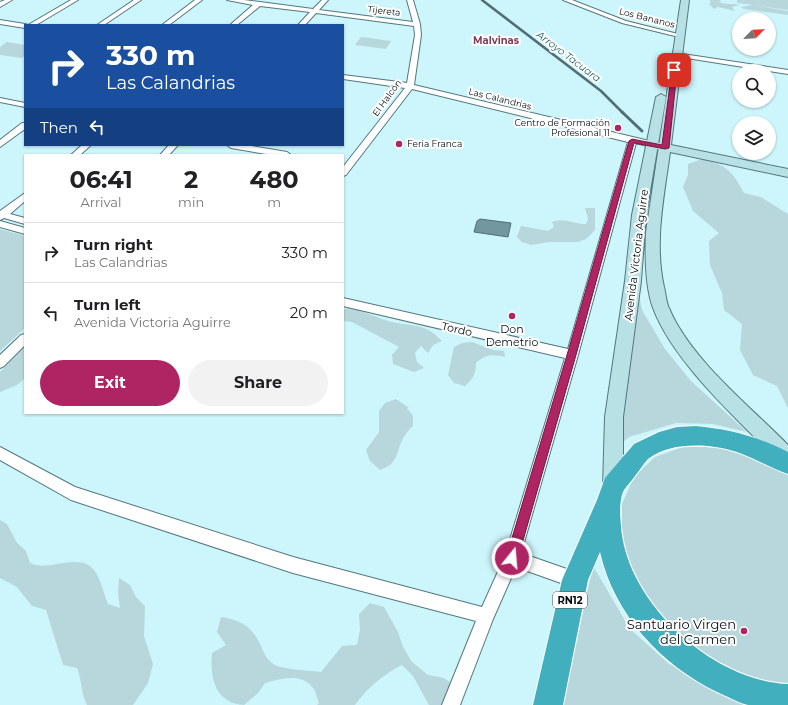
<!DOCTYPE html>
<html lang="en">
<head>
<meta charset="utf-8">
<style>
  :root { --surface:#fff; --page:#f2f2f2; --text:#202124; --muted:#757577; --line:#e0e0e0; --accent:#af2463 }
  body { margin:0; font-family:Montserrat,sans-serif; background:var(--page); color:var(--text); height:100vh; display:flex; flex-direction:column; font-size:15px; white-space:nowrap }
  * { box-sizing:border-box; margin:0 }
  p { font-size:13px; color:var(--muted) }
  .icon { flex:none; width:22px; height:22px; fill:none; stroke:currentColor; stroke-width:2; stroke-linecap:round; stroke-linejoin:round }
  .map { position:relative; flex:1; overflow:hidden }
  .details { position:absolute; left:24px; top:154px; width:320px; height:260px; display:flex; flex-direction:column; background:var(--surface); border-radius:0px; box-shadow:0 1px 3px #0004 }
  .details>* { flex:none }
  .guide { position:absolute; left:24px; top:24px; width:320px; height:122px; border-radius:0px; box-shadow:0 1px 3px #0004; background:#1a4fa0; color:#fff; overflow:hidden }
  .needle { width:26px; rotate:66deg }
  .controls { position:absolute; left:732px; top:12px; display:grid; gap:8px }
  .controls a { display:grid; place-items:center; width:44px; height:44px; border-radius:50%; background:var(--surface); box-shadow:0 1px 3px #0004; font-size:20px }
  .pin { position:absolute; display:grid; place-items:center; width:34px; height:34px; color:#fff; margin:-17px; border-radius:8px; box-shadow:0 2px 6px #0006 }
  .me { position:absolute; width:44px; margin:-22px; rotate:17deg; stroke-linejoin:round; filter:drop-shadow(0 0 3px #0008) }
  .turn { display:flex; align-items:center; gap:14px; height:84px; padding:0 16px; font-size:18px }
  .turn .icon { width:52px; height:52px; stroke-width:2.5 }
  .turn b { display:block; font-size:28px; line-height:34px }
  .then { display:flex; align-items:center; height:38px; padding:0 16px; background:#0003; gap:8px; font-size:15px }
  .eta { display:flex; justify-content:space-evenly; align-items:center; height:68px; text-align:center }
  .eta b { font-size:24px; font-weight:700; line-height:28px }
  .action { display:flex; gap:8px; margin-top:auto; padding:8px 16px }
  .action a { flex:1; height:46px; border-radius:24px; background:var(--accent); color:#fff; font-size:16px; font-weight:700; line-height:46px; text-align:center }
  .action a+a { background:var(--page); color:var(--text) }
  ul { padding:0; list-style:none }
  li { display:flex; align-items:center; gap:12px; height:60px; padding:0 16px; border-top:1px solid var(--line) }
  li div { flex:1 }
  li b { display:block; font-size:15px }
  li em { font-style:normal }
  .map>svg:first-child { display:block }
</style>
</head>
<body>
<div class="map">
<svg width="788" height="705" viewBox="0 0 788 705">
  <rect width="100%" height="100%" fill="#cdf5fc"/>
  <!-- green -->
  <path fill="#b7d7dc" d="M709,0h11l1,1 -2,1c7,3 14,1 21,3l-8,2 3,4 -17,-4 -4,2 -5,-5 2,-2z
    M737,0h51v10l-35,-5 35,6v4l-44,-6 -3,-2 12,-2 -16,-2z
    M361,37l30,4 -5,8 -31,-4z
    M7,42l18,3v11l-4,2 -21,-3v-8z
    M702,159c25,6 30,12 42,34l17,4 27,17v194l-11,-22 -24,-11 -13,-25 2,-26 -18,-14 -2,-17 -12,-28 -1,-24 10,-8 -26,-22 -10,-24 5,-12v-11z
    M585,208h10v22l-9,9 -8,3h-29l-18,3 -9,-3 -5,-5 4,-11 27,5 6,-4 -2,-5c12,-5 21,2 34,2l2,-5z
    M0,229l25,7v92l-25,23z
    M638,289l4,21 23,39 26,32 56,51 -34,-8 -37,-1 -47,14 -16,14z
    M350,307c12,4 23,9 35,13 23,8 38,0 57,21l-9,4 -5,8 -7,-7 -6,7 2,9 7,6 -10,4 -21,-8 -1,-9 7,-8 -47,-25 -9,-1v-11z
    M472,342l21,8 11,1 1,6c-12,-3 -20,-3 -29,6 0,11 -3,16 -11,23l-11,-3 -6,-8 6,-28 8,-4z
    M25,346v32l-8,7 -17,7v-20z
    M396,399l13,9h-2l6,8v10c-16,14 -12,28 -22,38 -3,3 -8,4 -11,6l-10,-9 -4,-11 13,-18v-21l6,-8z
    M715,446l36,8 37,18v213l-43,-8 -48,-26 -39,-37 -25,-39 -11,-38v-33l12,-27 21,-20 28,-10z
    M0,520l7,4 10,19 9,8 4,12c10,4 16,3 27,1 40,-8 39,7 51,40l12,4 -2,-15 1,-15 11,7 6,12 9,9 -1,30 9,28 -5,19 -15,22h-46c-6,-11 -5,-25 -10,-37l-14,-3 -17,-55 -14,-4 -15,-19 -17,-9z
    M593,566l37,63 38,34 58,34 23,8h-186z
    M370,603l14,4 14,25 5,15 9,15 16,13 16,3 15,10 3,17h-33l-16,-29 -11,-11c-18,9 -35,23 -47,40h-38l2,-2c-2,-5 -3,-12 -6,-15 -11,-16 -33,-9 -48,-5l-7,10 -14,12c-30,-2 -34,-28 -32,-52l14,-8 -9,-13 4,-15c16,2 29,8 37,23 5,9 7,20 17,25 7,4 36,6 46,7l21,-26 15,-1 3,-15 -1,-16z"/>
  <!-- water -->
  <path fill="#72979e" stroke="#506e74" d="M480,219l31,4 -3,14 -34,-5 3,-11z"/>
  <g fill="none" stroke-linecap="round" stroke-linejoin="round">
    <!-- stream-far1 -->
    <path stroke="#506e74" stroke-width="2.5" d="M482,0l119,91 22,22"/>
    <!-- stream -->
    <path stroke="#506e74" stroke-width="3" d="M622,112l20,19"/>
    <defs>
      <path id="minor" d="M5,0h7l-12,7v-5z
        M71,0h7l-42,25h-8z
        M134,0h7l-37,25h-7z
        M195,0h7l-33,25h-7z
        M227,0h17l69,9 9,-9h6l-9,10 94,12 -6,-22h6l7,24 1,11 -7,50 248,59 4,3 -4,3 -26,-7 -58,212 -57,198 60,21 2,6 -2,6 -6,2 -59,-21 -23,52 -33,86h-18l34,-84 -183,-48 -222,-73 -71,-40v-13l75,40 218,70 189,50 23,-51 60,-198 -222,-52v-8l225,51 60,-207 -216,-53 -66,86 -3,1v-9l62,-79 -62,-9v-4l64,8 8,-48 -1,-9 -98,-13 -11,12h-7l12,-13 -50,-6 -23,19h-7l23,-20z
        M563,0h9l54,21 56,14 -3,2 -57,-14z
        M0,20l25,4 3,1h-3v3l-25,-4z
        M676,53l112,17v4l-114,-18v-2z
        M0,98l25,5v4l-25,-5z
        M22,123h3v6l-25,18v-7z
        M82,145h9l-11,10h-9z
        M169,145h9l-9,10h-9z
        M227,145h18l42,7 4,3h-19l-41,-7z
        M25,193v8l-15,13 15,4v6l-21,-6 -4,2v-9z
        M0,221l25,7v6l-25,-7z
        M25,334v11l-21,21 -4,2v-13l21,-20z"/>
      <path id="secondary" d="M681,0h8l-18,145 117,24v8l-118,-25c-6,45 -16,90 -6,135 2,7 2,15 5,21 21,51 81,98 119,137v22l-7,-3c-41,-43 -107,-100 -128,-156 -8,-22 -8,-53 -7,-76z
        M661,94l5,3 -20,118 -5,66 -18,136v70l-3,7 -7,2 -7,-2 -3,-7 2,-70 20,-136 7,-66 24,-118z"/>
      <path id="trunk" d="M696,426c33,3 63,11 92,26v22c-25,-9 -46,-24 -73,-27 -23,-3 -48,-2 -67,12 -5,5 -8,11 -13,17 -3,5 -8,9 -11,14 -5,9 -4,25 -3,36 5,76 91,155 167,158v21c-13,0 -27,0 -40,0 -10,-2 -21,-9 -31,-13 -56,-27 -103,-78 -117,-140l-12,28 -25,125h-30l29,-125 35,-80 8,-22 29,-34 25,-12 18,-5z"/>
    </defs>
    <!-- minor casing -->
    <use href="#minor" stroke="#53787e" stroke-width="2"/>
    <!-- secondary casing -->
    <use href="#secondary" stroke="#53787e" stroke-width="2"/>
    <!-- trunk casing -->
    <use href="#trunk" stroke="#fff" stroke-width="2"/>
    <!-- minor -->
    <use href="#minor" fill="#fff" fill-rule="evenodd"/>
    <!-- secondary -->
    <use href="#secondary" fill="#b8e1e6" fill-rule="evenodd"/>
    <!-- trunk -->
    <use href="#trunk" fill="#42afbe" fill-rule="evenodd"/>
  </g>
  <!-- route -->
  <path fill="#af2463" stroke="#721740" d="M674,69l3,1 -8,78 -4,1 -31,-6 -58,212 -58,203 -2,4 -4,2 -4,-2 -2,-4 61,-203 62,-214 3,-2 30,6 10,-75z"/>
  <!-- markers -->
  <g fill="#af2463" stroke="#fff" stroke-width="1.5">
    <circle cx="618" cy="128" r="4"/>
    <circle cx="399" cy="144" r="4"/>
    <circle cx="512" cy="316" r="4"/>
    <circle cx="744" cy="631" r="4"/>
  </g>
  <g text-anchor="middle" stroke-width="4" stroke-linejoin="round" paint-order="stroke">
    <!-- far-street labels -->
    <g font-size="9" fill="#020e11" stroke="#fff">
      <text transform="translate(384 11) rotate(7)" y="3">Tijereta</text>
      <text transform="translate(647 18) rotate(14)" y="3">Los Bananos</text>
      <text transform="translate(387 98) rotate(-54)" y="3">El Halcón</text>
      <text transform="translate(500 99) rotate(14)" y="3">Las Calandrias</text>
    </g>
    <!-- far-poi labels -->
    <g font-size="9" fill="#020e11" stroke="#fff" text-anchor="end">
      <text x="610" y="126">Centro de Formación<tspan x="610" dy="10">Profesional 11</tspan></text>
      <text x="407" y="147" text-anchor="start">Feria Franca</text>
    </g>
    <!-- far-neighbourhood labels -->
    <g font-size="10" font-weight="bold" fill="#823d56" stroke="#fff">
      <text x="496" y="44">Malvinas</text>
    </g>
    <!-- far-water labels -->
    <g font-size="10" font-style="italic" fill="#12606b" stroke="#fff">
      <text transform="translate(569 56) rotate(37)" y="4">Arroyo Tacuara</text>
    </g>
    <!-- shield labels -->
    <rect fill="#fff" stroke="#4e5658" stroke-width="1" x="553" y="592" width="34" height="16" rx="3"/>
    <g font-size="10" font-weight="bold" fill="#020e11">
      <text x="570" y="604">RN12</text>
    </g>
    <!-- street labels -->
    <g font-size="11" fill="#020e11" stroke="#fff">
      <text transform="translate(636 255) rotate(-83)" y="4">Avenida Victoria Aguirre</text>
      <text transform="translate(457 329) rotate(13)" y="4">Tordo</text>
    </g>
    <!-- poi labels -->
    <g font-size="11" fill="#020e11" stroke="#fff">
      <text x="512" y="333">Don<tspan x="512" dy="13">Demetrio</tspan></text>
    </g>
    <!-- near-poi labels -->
    <g font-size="13" fill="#020e11" stroke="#fff" text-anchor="end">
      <text x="736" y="629">Santuario Virgen<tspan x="736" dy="15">del Carmen</tspan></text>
    </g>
  </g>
</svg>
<div class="controls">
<a><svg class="needle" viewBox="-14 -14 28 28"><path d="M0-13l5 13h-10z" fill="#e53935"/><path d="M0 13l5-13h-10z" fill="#757577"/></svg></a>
<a><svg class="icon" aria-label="search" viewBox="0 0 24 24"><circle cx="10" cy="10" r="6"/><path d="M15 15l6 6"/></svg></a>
<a><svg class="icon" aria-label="layers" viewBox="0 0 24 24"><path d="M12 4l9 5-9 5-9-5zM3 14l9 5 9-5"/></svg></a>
</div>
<div class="pin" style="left:674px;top:70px;background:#d93025"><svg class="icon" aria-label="arrive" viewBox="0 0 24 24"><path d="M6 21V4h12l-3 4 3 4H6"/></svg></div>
<svg class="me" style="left:512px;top:558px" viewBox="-20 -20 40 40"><circle r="17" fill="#af2463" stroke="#fff" stroke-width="3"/><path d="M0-11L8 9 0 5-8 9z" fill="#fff"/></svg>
<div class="guide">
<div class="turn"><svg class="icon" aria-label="right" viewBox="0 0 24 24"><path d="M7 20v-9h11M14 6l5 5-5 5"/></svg><div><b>330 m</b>Las Calandrias</div></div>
<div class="then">Then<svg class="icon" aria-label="left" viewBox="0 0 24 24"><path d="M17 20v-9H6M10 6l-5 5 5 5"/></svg></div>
</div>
<section class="details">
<div class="eta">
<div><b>06:41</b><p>Arrival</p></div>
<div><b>2</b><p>min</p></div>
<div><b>480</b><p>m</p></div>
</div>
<ul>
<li><svg class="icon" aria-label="right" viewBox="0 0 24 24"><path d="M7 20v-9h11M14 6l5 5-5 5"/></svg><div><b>Turn right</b><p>Las Calandrias</p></div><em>330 m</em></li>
<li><svg class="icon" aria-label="left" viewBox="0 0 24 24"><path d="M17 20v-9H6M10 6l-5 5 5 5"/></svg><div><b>Turn left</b><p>Avenida Victoria Aguirre</p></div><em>20 m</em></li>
</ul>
<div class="action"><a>Exit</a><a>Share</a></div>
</section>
</div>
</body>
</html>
